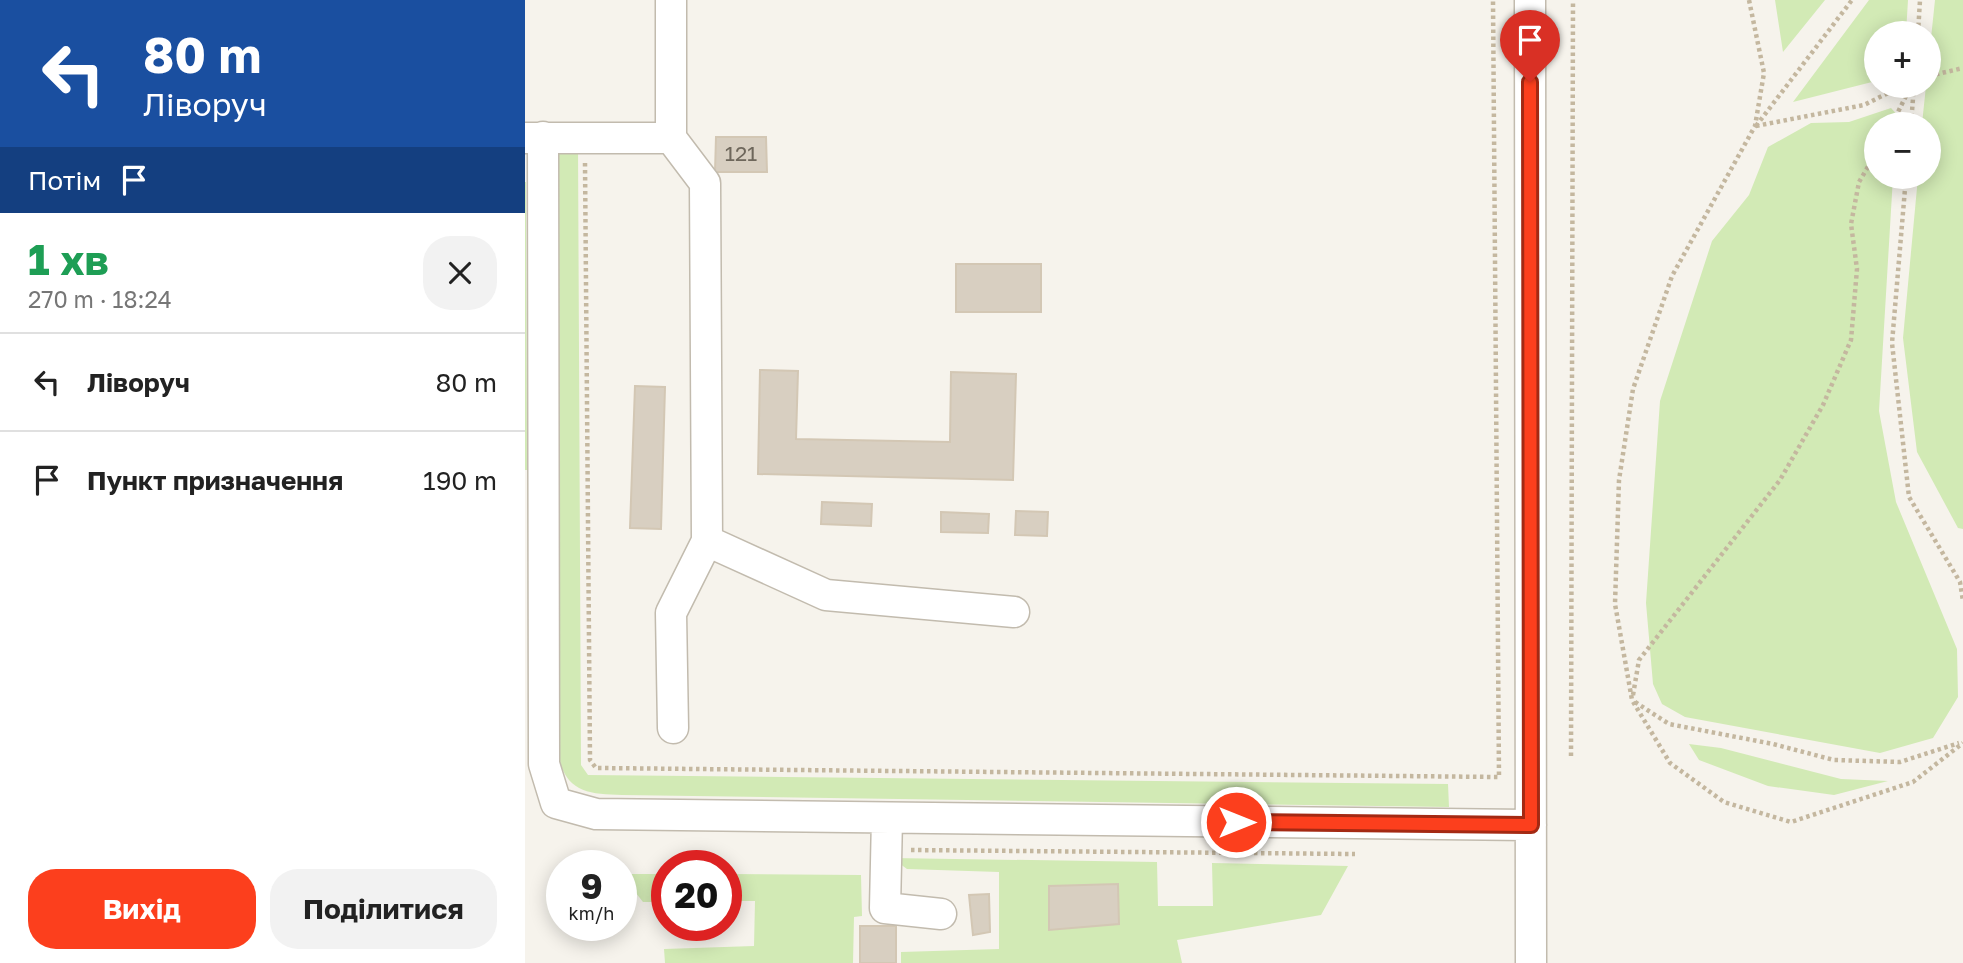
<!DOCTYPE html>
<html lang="uk">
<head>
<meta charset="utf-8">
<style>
  :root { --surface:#fff; --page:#f2f2f2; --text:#222; --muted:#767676; --line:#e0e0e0; --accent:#fc3f1d }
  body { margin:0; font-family:"Golos Text",sans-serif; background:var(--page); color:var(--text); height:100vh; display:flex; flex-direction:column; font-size:26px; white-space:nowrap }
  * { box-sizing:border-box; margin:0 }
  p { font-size:23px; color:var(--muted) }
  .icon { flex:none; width:38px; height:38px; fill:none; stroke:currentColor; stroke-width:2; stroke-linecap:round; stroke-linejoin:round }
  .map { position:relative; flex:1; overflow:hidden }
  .sheet { display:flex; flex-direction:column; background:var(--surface); width:525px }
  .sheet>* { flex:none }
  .banner { background:#1a4fa0; color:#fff; overflow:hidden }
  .buttons { position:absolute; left:1339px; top:21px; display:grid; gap:14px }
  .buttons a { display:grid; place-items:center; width:77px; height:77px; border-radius:50%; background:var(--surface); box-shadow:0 4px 18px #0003; font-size:35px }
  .speed { position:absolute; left:21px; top:850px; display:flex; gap:14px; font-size:35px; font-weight:700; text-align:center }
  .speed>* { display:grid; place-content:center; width:91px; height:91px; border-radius:50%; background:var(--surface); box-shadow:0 4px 18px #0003; line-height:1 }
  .speed small { font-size:18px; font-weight:400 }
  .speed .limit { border:10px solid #d22; background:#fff; color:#111 }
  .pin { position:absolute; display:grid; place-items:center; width:60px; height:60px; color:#fff; margin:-72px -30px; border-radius:50% 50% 50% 0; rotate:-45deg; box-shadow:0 0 7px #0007 }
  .pin .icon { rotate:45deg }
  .me { position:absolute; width:77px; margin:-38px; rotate:90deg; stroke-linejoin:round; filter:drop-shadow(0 0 5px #0008) }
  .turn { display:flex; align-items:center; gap:24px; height:147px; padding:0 28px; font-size:32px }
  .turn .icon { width:91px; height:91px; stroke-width:2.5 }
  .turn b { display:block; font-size:49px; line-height:60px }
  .then { display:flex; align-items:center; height:66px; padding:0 28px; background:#0003; gap:14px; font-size:26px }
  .round { display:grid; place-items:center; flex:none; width:74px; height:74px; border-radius:28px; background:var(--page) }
  .head { display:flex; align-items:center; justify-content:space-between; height:119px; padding:0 28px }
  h1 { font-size:42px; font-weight:700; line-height:52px; color:#1e9e55 }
  .button { display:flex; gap:14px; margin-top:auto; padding:14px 28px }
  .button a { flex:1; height:80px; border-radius:28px; background:var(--accent); color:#fff; font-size:28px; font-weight:700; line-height:80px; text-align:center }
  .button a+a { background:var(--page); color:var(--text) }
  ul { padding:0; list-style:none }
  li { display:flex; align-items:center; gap:21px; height:98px; padding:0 28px; border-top:2px solid var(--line) }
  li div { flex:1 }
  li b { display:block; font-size:26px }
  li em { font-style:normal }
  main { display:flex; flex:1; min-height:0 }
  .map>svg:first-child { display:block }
</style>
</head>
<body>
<main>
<section class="sheet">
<div class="banner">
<div class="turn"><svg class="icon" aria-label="left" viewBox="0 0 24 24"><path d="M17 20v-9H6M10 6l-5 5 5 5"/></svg><div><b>80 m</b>Ліворуч</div></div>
<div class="then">Потім<svg class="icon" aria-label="arrive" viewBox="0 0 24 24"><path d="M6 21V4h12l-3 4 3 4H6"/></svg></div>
</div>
<div class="head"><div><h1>1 хв</h1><p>270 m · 18:24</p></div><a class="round"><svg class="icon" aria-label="close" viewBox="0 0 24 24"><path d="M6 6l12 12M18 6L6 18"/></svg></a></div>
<ul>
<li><svg class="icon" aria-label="left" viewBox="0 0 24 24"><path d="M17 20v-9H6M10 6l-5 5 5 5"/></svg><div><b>Ліворуч</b></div><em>80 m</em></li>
<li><svg class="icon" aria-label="arrive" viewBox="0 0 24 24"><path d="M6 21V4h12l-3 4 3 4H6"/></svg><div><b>Пункт призначення</b></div><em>190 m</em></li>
</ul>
<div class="button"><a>Вихід</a><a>Поділитися</a></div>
</section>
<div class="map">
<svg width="1438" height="963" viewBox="0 0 1438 963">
  <rect width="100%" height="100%" fill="#f6f3ec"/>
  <!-- green -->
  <path fill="#d2eab5" d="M1250,0h50l-42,52z
    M1344,0h39l-2,33h-30v48l-83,21z
    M1410,0h28v529l-5,-1 -41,-76 -14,-114 15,-161h11v-53h-7z
    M1366,108l10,11 -1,5h-24v53h17l-14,234 17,91 61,147 1,48 -25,41 -53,15 -195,-36 -23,-13 -9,-20 -7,-81 14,-202 52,-160 37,-46 19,-48 43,-24 38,-1z
    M53,145l3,620 7,10 860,9 1,23 -827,-12c-33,-1 -55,-2 -64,-39l-1,-601 9,-8z
    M0,182h1l1,288h-2z
    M1164,744l32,4 120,31 47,2 -54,14 -66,-9 -69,-26z
    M367,858l265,4 1,44h55l-1,-43 136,3 -27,49 -144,25 5,23h-281v-11l98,-3v-77l-92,-3z
    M96,874h46v28h-24z
    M201,874l135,1 1,41 -8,1 -1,46h-188l-1,-14 90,-3 1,-45h-29z"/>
  <!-- building -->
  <path fill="#d8cfc1" stroke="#d3c7b4" stroke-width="2" d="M191,137h50l1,35h-52z
    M431,264h85v48h-85z
    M235,370l38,1 -2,68 154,3 1,-70 65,2 -3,106 -255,-6z
    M110,386l30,1 -4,142 -31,-1z
    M297,502l50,2 -1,22 -50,-2z
    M491,511l32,1 -1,24 -32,-1z
    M416,512l48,2 -1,19 -47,-1z
    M593,884l1,40 -70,6v-44z
    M464,894l1,38 -17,3 -4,-40z
    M335,926h36v37h-36z"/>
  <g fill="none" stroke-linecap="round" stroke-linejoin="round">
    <defs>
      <path id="minor" d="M1005,0l1,963
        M18,137l1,627 12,39 40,11 935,11
        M0,138h146v-138
        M146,138l34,45 2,358 -36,72 2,115
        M182,541l119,54 188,17
        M362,818l-2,90 56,6"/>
    </defs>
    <!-- minor casing -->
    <use href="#minor" stroke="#c2bbae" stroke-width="33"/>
    <!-- path -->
    <path stroke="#c4b79f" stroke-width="4.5" stroke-dasharray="3.5 3.5" stroke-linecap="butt" d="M1224,0l15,73 -9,53 -83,150 -39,113 -14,91 -4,124 17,96 38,63 54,39 67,20 122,-40 50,-39
      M1393,33l2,-33
      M1404,76l34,-8
      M1367,124l19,-38
      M1386,124l3,-38
      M1231,126l96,-126
      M1231,126l108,-21 38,-19
      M60,163l5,597 6,8 903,9 -6,-777
      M1381,177l-14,166 17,154 51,85 3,19
      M1108,695l6,-35 141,-180 43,-75 28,-65 6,-71 -6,-45 8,-42 17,-29
      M1110,702l34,22 104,20 61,16 66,2 59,-19
      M1046,756l2,-756
      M386,850l444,4"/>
    <!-- minor -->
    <use href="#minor" stroke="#fff" stroke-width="30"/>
  </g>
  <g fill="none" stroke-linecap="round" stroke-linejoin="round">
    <defs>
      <path id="route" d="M711,822l295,3 -1,-743"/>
    </defs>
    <!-- route casing -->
    <use href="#route" stroke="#a42913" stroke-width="18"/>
    <!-- route -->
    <use href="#route" stroke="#fc3f1d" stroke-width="12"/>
  </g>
  <g text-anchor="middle" stroke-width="5" stroke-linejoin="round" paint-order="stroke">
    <!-- number labels -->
    <g font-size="21" fill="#6e675b">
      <text x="216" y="161">121</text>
    </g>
  </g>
</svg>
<div class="buttons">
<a>+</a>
<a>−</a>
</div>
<div class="speed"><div>9<small>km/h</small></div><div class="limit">20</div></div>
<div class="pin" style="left:1005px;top:82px;background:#d93025"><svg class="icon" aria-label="arrive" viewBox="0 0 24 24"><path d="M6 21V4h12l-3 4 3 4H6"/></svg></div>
<svg class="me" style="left:711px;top:822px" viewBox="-20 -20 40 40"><circle r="17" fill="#fc3f1d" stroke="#fff" stroke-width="3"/><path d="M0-11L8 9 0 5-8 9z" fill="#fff"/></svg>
</div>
</main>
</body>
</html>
